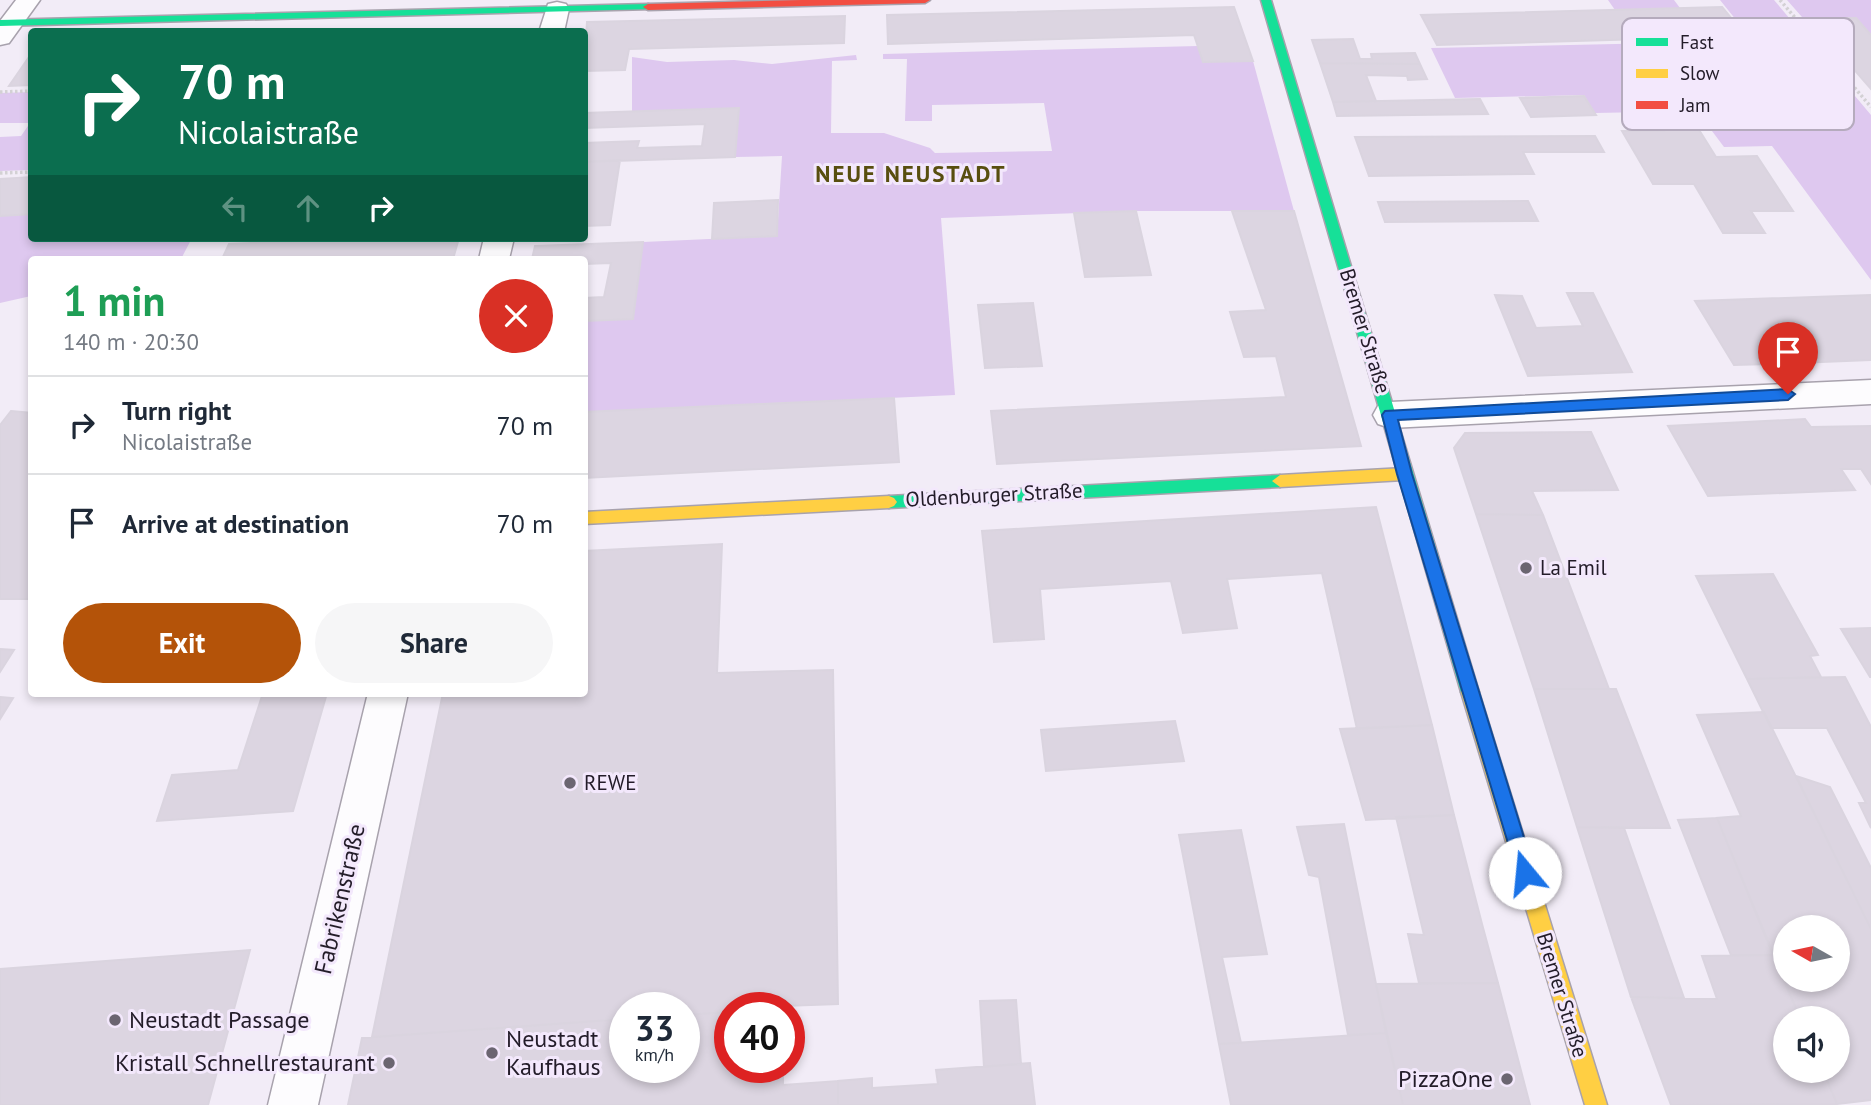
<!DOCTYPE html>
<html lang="en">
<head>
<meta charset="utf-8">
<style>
  :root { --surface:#fff; --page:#f6f6f7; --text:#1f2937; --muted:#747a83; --line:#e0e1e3; --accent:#b45309 }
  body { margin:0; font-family:"PT Sans",sans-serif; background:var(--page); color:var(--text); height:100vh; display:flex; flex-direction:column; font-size:26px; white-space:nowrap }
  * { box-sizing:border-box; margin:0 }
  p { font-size:23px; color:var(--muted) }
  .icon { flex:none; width:38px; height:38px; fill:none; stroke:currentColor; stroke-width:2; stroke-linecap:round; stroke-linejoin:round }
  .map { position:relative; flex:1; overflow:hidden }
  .panel { position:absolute; left:28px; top:256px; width:560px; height:441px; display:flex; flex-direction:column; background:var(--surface); border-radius:7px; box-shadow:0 4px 10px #0003 }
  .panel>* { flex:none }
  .guide { position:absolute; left:28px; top:28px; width:560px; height:214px; border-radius:7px; box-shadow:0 4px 10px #0003; background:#0b6e4f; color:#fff; overflow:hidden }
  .needle { width:46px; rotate:279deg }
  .fabs { position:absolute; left:1773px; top:915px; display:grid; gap:14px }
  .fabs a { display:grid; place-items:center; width:77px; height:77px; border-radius:50%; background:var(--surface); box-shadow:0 4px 10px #0003; font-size:35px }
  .speed { position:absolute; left:609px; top:992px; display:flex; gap:14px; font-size:35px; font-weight:700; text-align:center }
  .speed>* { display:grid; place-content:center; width:91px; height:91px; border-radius:50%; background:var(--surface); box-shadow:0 4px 10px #0003; line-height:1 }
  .speed small { font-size:18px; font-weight:400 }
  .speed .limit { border:10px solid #d22; background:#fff; color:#111 }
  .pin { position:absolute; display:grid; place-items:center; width:60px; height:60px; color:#fff; margin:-72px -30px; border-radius:50% 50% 50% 0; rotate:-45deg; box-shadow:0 0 7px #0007 }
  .pin .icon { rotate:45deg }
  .me { position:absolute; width:77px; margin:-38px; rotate:343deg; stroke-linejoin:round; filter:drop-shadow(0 0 5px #0008) }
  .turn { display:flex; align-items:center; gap:24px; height:147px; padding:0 35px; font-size:32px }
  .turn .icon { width:91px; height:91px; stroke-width:2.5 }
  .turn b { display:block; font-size:49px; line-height:60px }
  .lanes { display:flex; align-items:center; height:66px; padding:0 35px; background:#0003; justify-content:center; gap:35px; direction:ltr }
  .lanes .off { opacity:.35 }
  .round { display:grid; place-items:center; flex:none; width:74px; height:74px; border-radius:37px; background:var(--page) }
  .overview { display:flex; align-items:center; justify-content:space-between; height:119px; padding:0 35px }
  h1 { font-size:42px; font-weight:600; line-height:52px; color:#1e9e55 }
  .cta { display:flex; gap:14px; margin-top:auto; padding:14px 35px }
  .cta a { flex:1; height:80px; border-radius:42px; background:var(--accent); color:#fff; font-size:28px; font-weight:600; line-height:80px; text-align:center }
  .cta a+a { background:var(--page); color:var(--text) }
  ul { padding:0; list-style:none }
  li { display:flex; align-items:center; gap:21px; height:98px; padding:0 35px; border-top:2px solid var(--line) }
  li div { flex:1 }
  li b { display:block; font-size:26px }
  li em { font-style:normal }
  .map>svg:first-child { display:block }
</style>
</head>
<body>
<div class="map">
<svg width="1871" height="1105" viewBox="0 0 1871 1105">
  <rect width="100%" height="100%" fill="#f2ecf7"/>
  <!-- green -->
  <path fill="#dec8ef" d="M1608,0h66l6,8 -65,2z
    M1720,0h54l97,115v165l-99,-134 -48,1 -27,-36 -102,2 -11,-18 -129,3 -24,-50 322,-7z
    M1787,0h84v35l-15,-17 -45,1 5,6h-7z
    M1198,46l5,16 50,-1 41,150h-158l-195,7 14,177 -370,17 -1,-91 49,-3 10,-76 134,-6 5,-80 -47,1 4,-49 -107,4v-55l35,5 67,-2 38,4 84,-9 1,5 -25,1 -1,72h53l46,15 5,5 117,-2 -8,-48 -112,2v16h-27l2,-62h-24v-5z
    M31,92v78l-31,1v-34l21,-1 9,-13h-30v-30z
    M31,214l1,24h160l-11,21h-149l-1,37 -31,7v-87z"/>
  <!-- building -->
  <path fill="#dcd5e1" stroke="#dad4df" stroke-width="2" fill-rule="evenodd" d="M1234,7l19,54 -50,1 -9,-27 -306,9 -1,-29z
    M1722,7l24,29 -309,9 -16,-30z
    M845,16l-1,27 -215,6 -4,21 -41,1 3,-49z
    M1856,18l15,17v54l-61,-70z
    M1353,39l7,20h12l-1,-5 44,-1 5,11 -100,-1 -8,-23z
    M31,54l1,31 -23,1z
    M1320,63l100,1 7,15 -19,1 -1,-4 -41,-1 10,26 -43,1z
    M1584,96l12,19 -65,2 -11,-19z
    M1480,99l8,15 -151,2 -4,-14z
    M739,108l-4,49 -151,5v-19l55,-2 -2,7 65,-2 3,-22 -121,4v-15z
    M1691,117l25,40 41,-1 36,55h-42l14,22h-42l-29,-49h-41l-31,-53h42l-8,-13z
    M1595,136l9,16h-81l11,22 -165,2 -14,-39z
    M620,160l-10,65 -26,1v-64z
    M32,177v37l-32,2v-37z
    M778,200l-1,36 -65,3 2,-36z
    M1528,201l10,20 -153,1 -7,-20z
    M1136,211l15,64 -66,2 -11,-64z
    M1232,211h62l67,235 -364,18 -6,-53 295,-14 -10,-41 -32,1 -14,-45 36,-2z
    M363,238h96l-6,21h-231l7,-15z
    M643,242l-10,77 -49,2v-23l20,-1 7,-34 -27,1v-5h-52l3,-13z
    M1567,293h26l39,79 -104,4 -33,-81 27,1 14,32 47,-2z
    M1871,295v65l-101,4 -36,1 -39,-64z
    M1033,303l9,63 -57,2 -7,-63z
    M894,398l5,64 -315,16v-66z
    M11,411l21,2v186h-32v-174z
    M1805,419l6,8 60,-1v58l-10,-15h-20l14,21 -147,6 -40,-70z
    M1591,432l27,58 -86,1 11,24 -67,-1 -22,-66 11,-15z
    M1376,507l56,218 -75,4 -35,-156 -95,6 10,49 -54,5 -12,-52 -131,8 4,50 -50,3 -12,-111z
    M1476,514l67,1 66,174h-75z
    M722,544l-5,129 116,-3 5,334 -108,4v4l-46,3v-7h-59v11l-253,18 71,-344h141v-142z
    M1773,574l45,81 -8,1 11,21 -74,2 -51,-103z
    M1871,628v49h-1l-29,-48z
    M0,649l14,1 -14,22z
    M1845,677l26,50v101l-12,-25h7l-39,-75h-56l-24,-49z
    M1534,689h82l54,139 -93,-1z
    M263,693h64l-34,118 -136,10 15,-46 66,-5z
    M0,697l13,1 -13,21z
    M1764,712l107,217v171l-34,4 -14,-33h15v-53h-38l-83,-200 24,-2 -44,-101zM1785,928h53v52h-53z
    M1175,721l9,40 -138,10 -5,-41z
    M1432,725l22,90 -88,5 -26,-91z
    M1796,776l34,11 41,81v61z
    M1454,815l28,109 16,59h-79l-11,-49 16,1 -28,-118z
    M1717,818l56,137h-42l-53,-135z
    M1344,824l32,160 10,49 -38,2 -29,-158 -10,-2 -12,-48z
    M1577,827l47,1 60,170 -53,-1z
    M1241,830l26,124 -45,3 19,86 -22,1 -40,-209z
    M250,950l-42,155h-208v-136z
    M1773,955l27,63h-15v53h38l14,33 -166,1 -40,-108 86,2 -15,-43z
    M1498,983l32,122h-127l-27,-121z
    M1016,1000l5,64 -37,3 -4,-66z
    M730,1012v56h53v17l55,-4v24h-490l14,-67 263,-19v49h59v-53z
    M1386,1033l17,72h-172l-12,-61z
    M1030,1063l5,42h-197v-24l34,-3v10l66,-4 -2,-14z"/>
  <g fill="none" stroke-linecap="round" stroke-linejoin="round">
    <defs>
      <path id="street" d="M16,0h24l-31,43 -9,2v-24z
        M557,2l9,2 3,5 -5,23h-25l9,-28z
        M484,238h30l-5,21h-30z
        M1871,380v24l-481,24 -12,-4 -5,-9 5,-9 12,-4z
        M368,693h40l-90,412h-50z"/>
      <path id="fast" d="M1261,0h10l208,692 -3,6 -6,2 -6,-2 -3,-6z
        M648,4l4,1v4l-652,17v-6z
        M1280,475l8,6 -8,6 -391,21 -5,-2 -3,-4 3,-4 5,-2z"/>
      <path id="slow" d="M1404,468l7,6 -7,6 -124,7 -8,-6 8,-6z
        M889,496l5,2 3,4 -3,4 -5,2 -305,16v-12z
        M1470,684l6,2 3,6 128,413h-22l-124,-413 3,-6z"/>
      <path id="jam" d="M802,0h128l-5,3 -277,7 -5,-3 5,-3z"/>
    </defs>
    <!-- street casing -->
    <use href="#street" stroke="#a8a2ad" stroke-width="3"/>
    <!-- fast casing -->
    <use href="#fast" stroke="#a8a2ad" stroke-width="3"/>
    <!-- slow casing -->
    <use href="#slow" stroke="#a8a2ad" stroke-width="3"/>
    <!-- jam casing -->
    <use href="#jam" stroke="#a8a2ad" stroke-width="3"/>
    <!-- path -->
    <path stroke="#d3d1d4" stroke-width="3.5" stroke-dasharray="2.5 2.5" stroke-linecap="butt" d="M1780,0l91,107
      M1807,31l13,-1
      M1837,65h13
      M0,92l32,-1
      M0,173l32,-1"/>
    <!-- street -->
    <use href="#street" fill="#fdfcfe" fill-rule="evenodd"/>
    <!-- fast -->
    <use href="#fast" fill="#16e098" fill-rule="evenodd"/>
    <!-- slow -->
    <use href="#slow" fill="#ffcf43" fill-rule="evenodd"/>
    <!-- jam -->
    <use href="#jam" fill="#f24e42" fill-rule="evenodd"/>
  </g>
  <!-- route -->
  <path fill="#1a73e8" stroke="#114b97" stroke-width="2" d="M1788,389l7,5 -7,6 -390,20 14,54 123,399 -3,7 -7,3 -6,-3 -122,-406 -15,-59 3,-4z"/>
  <!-- markers -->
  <g fill="#6b6571" stroke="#f3e8fc" stroke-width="2.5">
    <circle cx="1526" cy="568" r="7"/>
    <circle cx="570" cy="783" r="7"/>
    <circle cx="115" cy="1020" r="7"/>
    <circle cx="492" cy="1053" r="7"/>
    <circle cx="389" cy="1063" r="7"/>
    <circle cx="1507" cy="1079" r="7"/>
  </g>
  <g text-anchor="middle" stroke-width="6" stroke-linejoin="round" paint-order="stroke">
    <!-- street labels -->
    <g font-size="21" fill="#231c29" stroke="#f3e8fc">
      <text transform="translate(1365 331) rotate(73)" y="7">Bremer Straße</text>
      <text transform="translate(994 495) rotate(-3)" y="7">Oldenburger Straße</text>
      <text transform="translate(1562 995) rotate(73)" y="7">Bremer Straße</text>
    </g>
    <!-- poi labels -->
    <g font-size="21" fill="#231c29" stroke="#f3e8fc" text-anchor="start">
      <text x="1540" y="575">La Emil</text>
      <text x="584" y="790">REWE</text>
    </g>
    <!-- far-district labels -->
    <g font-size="23" font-weight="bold" letter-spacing="2" fill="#584e0f" stroke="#f3e8fc">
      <text x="911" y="182">NEUE NEUSTADT</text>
    </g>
    <!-- near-street labels -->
    <g font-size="24" fill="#231c29" stroke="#f3e8fc">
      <text transform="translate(340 899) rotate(-77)" y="8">Fabrikenstraße</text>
    </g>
    <!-- near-poi labels -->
    <g font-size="24" fill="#231c29" stroke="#f3e8fc" text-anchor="start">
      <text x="129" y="1028">Neustadt Passage</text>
      <text x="506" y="1047">Neustadt<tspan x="506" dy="28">Kaufhaus</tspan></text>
      <text x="375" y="1071" text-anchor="end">Kristall Schnellrestaurant</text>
      <text x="1493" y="1087" text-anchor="end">PizzaOne</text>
    </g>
  </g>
  <!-- legend -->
  <rect x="1622" y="18" width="232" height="112" rx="10" fill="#f3e8fc" stroke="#b5abbd" stroke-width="2"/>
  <rect x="1636" y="38" width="32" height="8" fill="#16e098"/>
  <rect x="1636" y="69" width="32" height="9" fill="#ffcf43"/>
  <rect x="1636" y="101" width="32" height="8" fill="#f24e42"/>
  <g font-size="19" fill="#231c29">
    <text x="1680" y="49">Fast</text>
    <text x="1680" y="80">Slow</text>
    <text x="1680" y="112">Jam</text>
  </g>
</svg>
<div class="fabs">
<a><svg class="needle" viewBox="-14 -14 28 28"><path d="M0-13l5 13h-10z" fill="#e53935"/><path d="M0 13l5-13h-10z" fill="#747a83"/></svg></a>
<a><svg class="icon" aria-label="sound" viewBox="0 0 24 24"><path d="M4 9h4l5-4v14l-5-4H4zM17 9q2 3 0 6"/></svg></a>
</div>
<div class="speed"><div>33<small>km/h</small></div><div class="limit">40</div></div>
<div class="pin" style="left:1788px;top:394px;background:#d93025"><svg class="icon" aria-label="arrive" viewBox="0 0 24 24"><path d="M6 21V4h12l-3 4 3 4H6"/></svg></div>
<svg class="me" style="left:1525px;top:873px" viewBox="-20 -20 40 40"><circle r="19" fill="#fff"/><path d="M0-13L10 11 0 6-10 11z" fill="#1a73e8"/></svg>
<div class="guide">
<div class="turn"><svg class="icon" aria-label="right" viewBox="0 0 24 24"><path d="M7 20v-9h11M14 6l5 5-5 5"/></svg><div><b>70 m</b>Nicolaistraße</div></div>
<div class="lanes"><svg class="icon off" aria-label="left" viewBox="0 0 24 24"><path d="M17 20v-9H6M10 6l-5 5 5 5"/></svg><svg class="icon off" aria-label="ahead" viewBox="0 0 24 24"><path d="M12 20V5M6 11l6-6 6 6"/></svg><svg class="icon" aria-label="right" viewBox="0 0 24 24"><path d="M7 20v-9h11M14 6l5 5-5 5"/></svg></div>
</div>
<section class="panel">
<div class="overview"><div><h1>1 min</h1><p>140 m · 20:30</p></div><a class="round" style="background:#d93025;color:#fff"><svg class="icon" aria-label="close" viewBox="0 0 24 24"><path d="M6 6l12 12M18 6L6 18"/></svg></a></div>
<ul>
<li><svg class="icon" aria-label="right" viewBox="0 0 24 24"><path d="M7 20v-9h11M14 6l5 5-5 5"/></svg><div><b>Turn right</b><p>Nicolaistraße</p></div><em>70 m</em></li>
<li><svg class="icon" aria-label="arrive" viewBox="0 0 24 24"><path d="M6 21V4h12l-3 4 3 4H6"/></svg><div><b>Arrive at destination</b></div><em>70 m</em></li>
</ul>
<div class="cta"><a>Exit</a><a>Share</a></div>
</section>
</div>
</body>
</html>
